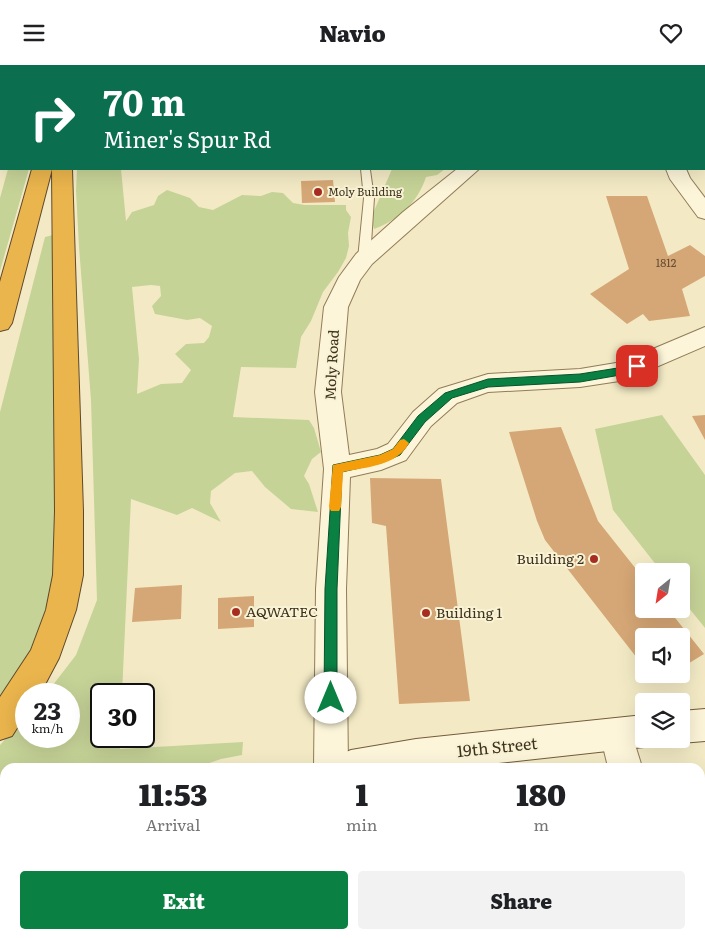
<!DOCTYPE html>
<html lang="en">
<head>
<meta charset="utf-8">
<style>
  :root { --surface:#fff; --page:#f2f2f2; --text:#202124; --muted:#757577; --accent:#0b8043 }
  body { margin:0; font-family:Literata,serif; background:var(--page); color:var(--text); height:100vh; display:flex; flex-direction:column; font-size:19px; white-space:nowrap }
  * { box-sizing:border-box; margin:0 }
  p { font-size:16px; color:var(--muted) }
  .icon { flex:none; width:28px; height:28px; fill:none; stroke:currentColor; stroke-width:2; stroke-linecap:round; stroke-linejoin:round }
  .map { position:relative; flex:1; overflow:hidden }
  .panel { position:absolute; left:0px; top:698px; width:705px; height:176px; display:flex; flex-direction:column; background:var(--surface); border-radius:15px 15px 0 0; box-shadow:0 5px 20px #0002 }
  .panel>* { flex:none }
  .top-card { position:absolute; left:0px; top:0px; width:705px; height:105px; box-shadow:0 5px 20px #0002; background:#0b6e4f; color:#fff; overflow:hidden }
  .needle { width:32px; rotate:210deg }
  .fabs { position:absolute; left:635px; top:498px; display:grid; gap:10px }
  .fabs a { display:grid; place-items:center; width:55px; height:55px; border-radius:5px; background:var(--surface); box-shadow:0 5px 20px #0002; font-size:25px }
  .speed { position:absolute; left:15px; top:618px; display:flex; gap:10px; font-size:25px; font-weight:700; text-align:center }
  .speed>* { display:grid; place-content:center; width:65px; height:65px; border-radius:50%; background:var(--surface); box-shadow:0 5px 20px #0002; line-height:1 }
  .speed small { font-size:12px; font-weight:400 }
  .speed .limit { border:2px solid #111; border-radius:8px; background:#fff; color:#111 }
  .pin { position:absolute; display:grid; place-items:center; width:42px; height:42px; color:#fff; margin:-21px; border-radius:10px; box-shadow:0 2px 8px #0006 }
  .me { position:absolute; width:55px; margin:-28px; rotate:0deg; stroke-linejoin:round; filter:drop-shadow(0 0 4px #0008) }
  .turn { display:flex; align-items:center; gap:18px; height:105px; padding:0 20px; font-size:22px }
  .turn .icon { width:65px; height:65px; stroke-width:2.5 }
  .turn b { display:block; font-size:35px; line-height:42px }
  .eta { display:flex; justify-content:space-evenly; align-items:center; height:85px; text-align:center }
  .eta b { font-size:30px; font-weight:800; line-height:35px }
  .primary-button { display:flex; gap:10px; margin-top:auto; padding:10px 20px }
  .primary-button a { flex:1; height:58px; border-radius:5px; background:var(--accent); color:#fff; font-size:20px; font-weight:800; line-height:58px; text-align:center }
  .primary-button a+a { background:var(--page); color:var(--text) }
  header { display:flex; justify-content:space-between; align-items:center; height:65px; padding:0 20px; background:var(--surface); font-size:22px; font-weight:800 }
  .map>svg:first-child { display:block }
</style>
</head>
<body>
<header><svg class="icon" aria-label="menu" viewBox="0 0 24 24"><path d="M4 6h16M4 12h16M4 18h16"/></svg>Navio<svg class="icon" aria-label="heart" viewBox="0 0 24 24"><path d="M12 20l-8-8c-3-5 5-10 8-4 3-6 11-1 8 4z"/></svg></header>
<div class="map">
<svg width="705" height="873" viewBox="0 0 705 873">
  <rect width="100%" height="100%" fill="#f3eac5"/>
  <!-- green -->
  <path fill="#c6d397" fill-rule="evenodd" d="M185,0h227l1,1h-229z
    M8,104h21l-29,102v-73z
    M77,104h44l5,52 6,-9 22,-7 4,-9 9,-6 23,8 9,9 14,3 29,-15 19,1 11,-4 11,1 10,10 12,2h41v5l5,7 -3,16 1,13 -3,12 -8,14 -15,20 -12,29 -10,16 -5,31 -55,-1 -8,50 76,3 5,8 7,24 -9,7 -8,17 5,8 9,28 -27,-3 -26,-22 -13,-16 -17,2 -24,18 -1,12 11,19 -29,-14 -15,7 -46,-16 -9,195h-21v42h19v13l123,-7 -1,13 -21,4 -23,8h-193v77l-5,-3v-96l26,-29v20h43v-42h-23l30,-39 21,-55 -6,-200 -12,-153 -3,-56zM151,220l9,1 1,10 -9,10 3,8 32,6 13,-2 12,8 -3,11 -5,6 -18,1 -11,10 16,16 -9,13 -21,1 -24,10 2,-35 -7,-72z
    M392,104h53l-8,6 -11,2c-8,25 -27,43 -52,52l-3,-11z
    M53,170l5,272 -8,111 -50,90v-296l45,-175z
    M662,350l43,60v153l-24,-30v-27h-20l-48,-61 -18,-81z
    M50,869h153v4h-155z"/>
  <!-- building -->
  <path fill="#d6a776" d="M333,115l2,22 -33,1 -1,-22z
    M606,131h41l21,60 22,-11 15,11v20l-23,13 8,27 -41,5 -6,-7 -16,10 -37,-30 39,-25z
    M705,350v25l-13,-24z
    M561,362l37,94 46,58v30h24l36,45 -23,14v-32h-37v31l-99,-127 -8,-19 -28,-89z
    M370,413l71,1 29,222 -71,3 -13,-178 -14,-3z
    M182,520l-1,34 -49,3 3,-34z
    M254,531v31l-36,2v-31z
    M649,609h22l-15,8z
    M348,869h37l1,4h-38z
    M431,869h51l1,4h-51z"/>
  <g fill="none" stroke-linecap="round" stroke-linejoin="round">
    <defs>
      <path id="lane" d="M461,0h8v1h-8z
        M361,104l9,1 4,28 -4,61 -6,4 -6,-4 6,-61z"/>
      <path id="street" d="M525,0h18v1h-18z
        M649,0h18v1h-18z
        M457,104h22l-107,95 -12,16 -12,27 -7,85 8,63 28,-6 11,-5 25,-32 26,-23 49,-15 92,-5 42,-7 83,-35v19l-79,34 -46,7 -92,5 -31,11 -26,23 -25,34 -25,10 -31,7 -4,112 2,178h-34l2,-178 8,-120 -9,-77 9,-85 15,-30 17,-23 47,-42z
        M666,104h20l4,9 15,20v21l-7,-2 -28,-38z
        M616,653l12,4 14,45h-34l-8,-33 4,-12z
        M700,860l5,13h-38l-2,-4h35z
        M205,869h38v4h-38z"/>
      <path id="secondary" d="M705,644v32l-24,2 -11,-4h11v-28z
        M644,650v24h13l-1,4 -12,4 -182,20h-128l5,-12 12,-5 65,-11z
        M0,789h5v36h-5z"/>
      <path id="highway" d="M32,104h20l-40,154 -4,6 -8,2v-49z
        M52,104h20l11,342v64l-7,35 -17,48 -19,36h-14v20l-14,22 -12,4v-43l31,-47 15,-40 7,-35 2,-64z
        M17,869h38l-1,4h-38z"/>
    </defs>
    <!-- lane casing -->
    <use href="#lane" stroke="#917c58" stroke-width="2"/>
    <!-- street casing -->
    <use href="#street" stroke="#917c58" stroke-width="2"/>
    <!-- secondary casing -->
    <use href="#secondary" stroke="#735c3b" stroke-width="2"/>
    <!-- highway casing -->
    <use href="#highway" stroke="#5e492c" stroke-width="2"/>
    <!-- lane -->
    <use href="#lane" fill="#fcf5d9" fill-rule="evenodd"/>
    <!-- street -->
    <use href="#street" fill="#fcf5d9" fill-rule="evenodd"/>
    <!-- secondary -->
    <use href="#secondary" fill="#fcf5d9" fill-rule="evenodd"/>
    <!-- highway -->
    <use href="#highway" fill="#ebb54d" fill-rule="evenodd"/>
  </g>
  <!-- route -->
  <path fill="#0b8043" stroke="#07532c" d="M637,297l4,1v5l-15,6 -46,8 -92,5 -36,11 -27,24 -25,33 -19,8 -39,9 -5,117v109l-2,4 -4,2 -5,-2 -2,-4 1,-109 8,-124 47,-10 13,-6 25,-33 27,-23 43,-14 92,-5 44,-7z"/>
  <!-- slow -->
  <path fill="#f59e0b" d="M404,374l5,4c-12,23 -43,24 -66,29l-2,35 -2,4h-8l-2,-4 4,-42 47,-10 13,-6 7,-9z"/>
  <!-- markers -->
  <g fill="#a72d21" stroke="#f9f3d5" stroke-width="2">
    <circle cx="318" cy="127" r="5"/>
    <circle cx="594" cy="494" r="5"/>
    <circle cx="236" cy="547" r="5"/>
    <circle cx="426" cy="548" r="5"/>
  </g>
  <g text-anchor="middle" stroke-width="4" stroke-linejoin="round" paint-order="stroke">
    <!-- far-poi labels -->
    <g font-size="11" fill="#3f311e" stroke="#f9f3d5" text-anchor="start">
      <text x="328" y="131">Moly Building</text>
    </g>
    <!-- number labels -->
    <g font-size="11" fill="#654e34">
      <text x="666" y="202">1812</text>
    </g>
    <!-- street labels -->
    <g font-size="14" fill="#3f311e" stroke="#f9f3d5">
      <text transform="translate(332 300) rotate(-87)" y="5">Moly Road</text>
    </g>
    <!-- poi labels -->
    <g font-size="14" fill="#3f311e" stroke="#f9f3d5" text-anchor="start">
      <text x="584" y="499" text-anchor="end">Building 2</text>
      <text x="246" y="552">AQWATEC</text>
      <text x="436" y="553">Building 1</text>
    </g>
    <!-- near-street labels -->
    <g font-size="16" fill="#3f311e" stroke="#f9f3d5">
      <text transform="translate(497 682) rotate(-6)" y="6">19th Street</text>
    </g>
  </g>
</svg>
<div class="fabs">
<a><svg class="needle" viewBox="-14 -14 28 28"><path d="M0-13l5 13h-10z" fill="#e53935"/><path d="M0 13l5-13h-10z" fill="#757577"/></svg></a>
<a><svg class="icon" aria-label="sound" viewBox="0 0 24 24"><path d="M4 9h4l5-4v14l-5-4H4zM17 9q2 3 0 6"/></svg></a>
<a><svg class="icon" aria-label="layers" viewBox="0 0 24 24"><path d="M12 4l9 5-9 5-9-5zM3 14l9 5 9-5"/></svg></a>
</div>
<div class="speed"><div>23<small>km/h</small></div><div class="limit">30</div></div>
<div class="pin" style="left:637px;top:301px;background:#d93025"><svg class="icon" aria-label="arrive" viewBox="0 0 24 24"><path d="M6 21V4h12l-3 4 3 4H6"/></svg></div>
<svg class="me" style="left:331px;top:633px" viewBox="-20 -20 40 40"><circle r="19" fill="#fff"/><path d="M0-13L10 11 0 6-10 11z" fill="#0b8043"/></svg>
<div class="top-card">
<div class="turn"><svg class="icon" aria-label="right" viewBox="0 0 24 24"><path d="M7 20v-9h11M14 6l5 5-5 5"/></svg><div><b>70 m</b>Miner's Spur Rd</div></div>
</div>
<section class="panel">
<div class="eta">
<div><b>11:53</b><p>Arrival</p></div>
<div><b>1</b><p>min</p></div>
<div><b>180</b><p>m</p></div>
</div>
<div class="primary-button"><a>Exit</a><a>Share</a></div>
</section>
</div>
</body>
</html>
